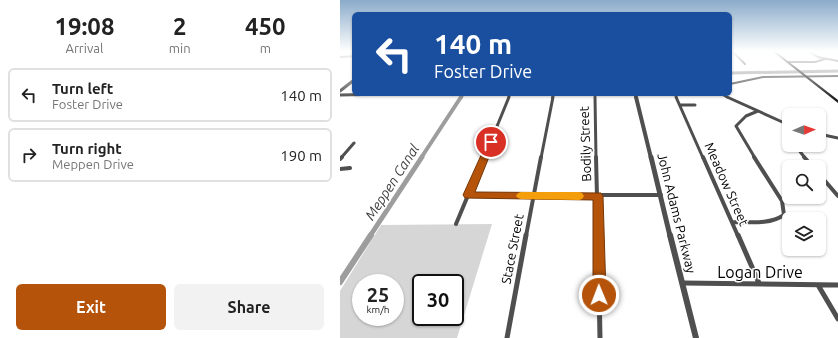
<!DOCTYPE html>
<html lang="en">
<head>
<meta charset="utf-8">
<style>
  :root { --surface:#fff; --page:#f2f2f2; --text:#222; --muted:#767676; --line:#e0e0e0; --accent:#b45309 }
  body { margin:0; font-family:Ubuntu,sans-serif; background:var(--page); color:var(--text); height:100vh; display:flex; flex-direction:column; font-size:15px; white-space:nowrap }
  * { box-sizing:border-box; margin:0 }
  p { font-size:13px; color:var(--muted) }
  .icon { flex:none; width:22px; height:22px; fill:none; stroke:currentColor; stroke-width:2; stroke-linecap:round; stroke-linejoin:round }
  .map { position:relative; flex:1; overflow:hidden }
  .side { display:flex; flex-direction:column; background:var(--surface); width:340px }
  .side>* { flex:none }
  .hud { position:absolute; left:12px; top:12px; width:380px; height:84px; border-radius:6px; box-shadow:0 1px 3px #0004; background:#1a4fa0; color:#fff; overflow:hidden }
  .needle { width:26px; rotate:88deg }
  .fabs { position:absolute; left:442px; top:108px; display:grid; gap:8px }
  .fabs a { display:grid; place-items:center; width:44px; height:44px; border-radius:6px; background:var(--surface); box-shadow:0 1px 3px #0004; font-size:20px }
  .speed { position:absolute; left:12px; top:274px; display:flex; gap:8px; font-size:20px; font-weight:700; text-align:center }
  .speed>* { display:grid; place-content:center; width:52px; height:52px; border-radius:50%; background:var(--surface); box-shadow:0 1px 3px #0004; line-height:1 }
  .speed small { font-size:10px; font-weight:400 }
  .speed .limit { border:2px solid #111; border-radius:6px; background:#fff; color:#111 }
  .pin { position:absolute; display:grid; place-items:center; width:34px; height:34px; color:#fff; margin:-17px; border:2px solid #fff; border-radius:50%; box-shadow:0 1px 4px #0007 }
  .me { position:absolute; width:44px; margin:-22px; rotate:359deg; stroke-linejoin:round; filter:drop-shadow(0 0 3px #0008) }
  .turn { display:flex; align-items:center; gap:14px; height:84px; padding:0 16px; font-size:18px }
  .turn .icon { width:52px; height:52px; stroke-width:2.5 }
  .turn b { display:block; font-size:28px; line-height:34px }
  .eta { display:flex; justify-content:space-evenly; align-items:center; height:68px; text-align:center }
  .eta b { font-size:24px; font-weight:600; line-height:28px }
  .primary-button { display:flex; gap:8px; margin-top:auto; padding:8px 16px }
  .primary-button a { flex:1; height:46px; border-radius:6px; background:var(--accent); color:#fff; font-size:16px; font-weight:600; line-height:46px; text-align:center }
  .primary-button a+a { background:var(--page); color:var(--text) }
  ul { padding:0; list-style:none }
  li { display:flex; align-items:center; gap:12px; height:54px; margin:0 8px 6px; padding:0 8px; border:2px solid var(--line); border-radius:6px }
  li div { flex:1 }
  li b { display:block; font-size:15px }
  li em { font-style:normal }
  main { display:flex; flex:1; min-height:0 }
  .map>svg:first-child { display:block }
</style>
</head>
<body>
<main>
<section class="side">
<div class="eta">
<div><b>19:08</b><p>Arrival</p></div>
<div><b>2</b><p>min</p></div>
<div><b>450</b><p>m</p></div>
</div>
<ul>
<li><svg class="icon" aria-label="left" viewBox="0 0 24 24"><path d="M17 20v-9H6M10 6l-5 5 5 5"/></svg><div><b>Turn left</b><p>Foster Drive</p></div><em>140 m</em></li>
<li><svg class="icon" aria-label="right" viewBox="0 0 24 24"><path d="M7 20v-9h11M14 6l5 5-5 5"/></svg><div><b>Turn right</b><p>Meppen Drive</p></div><em>190 m</em></li>
</ul>
<div class="primary-button"><a>Exit</a><a>Share</a></div>
</section>
<div class="map">
<svg width="498" height="338" viewBox="0 0 498 338">
  <rect width="100%" height="100%" fill="#fff"/>
  <!-- green -->
  <path fill="#d6d6d6" fill-rule="evenodd" d="M152,224l-35,114h-117v-47l41,-66zM21,283h34v34h-34zM81,283h34v34h-34z"/>
  <g fill="none" stroke-linecap="round" stroke-linejoin="round">
    <!-- canal-far3 -->
    <path stroke="#9d9d9d" stroke-width="3" d="M390,73l108,-2
      M121,98l2,-4"/>
    <!-- canal-far2 -->
    <path stroke="#9d9d9d" stroke-width="4" d="M81,158l40,-61"/>
    <!-- canal-far1 -->
    <path stroke="#9d9d9d" stroke-width="5" d="M30,236l52,-79"/>
    <!-- canal -->
    <path stroke="#9d9d9d" stroke-width="6" d="M0,282l31,-47"/>
    <!-- minor-far3 -->
    <path stroke="#4f4f4f" stroke-width="2" d="M392,51l13,13
      M468,51l10,6 20,4
      M0,57l14,-1
      M448,62h27l10,-3
      M390,84l33,-7 75,-1
      M255,94v4
      M335,94l2,4
      M381,94l8,4
      M168,98l2,-4
      M212,98l1,-4"/>
    <!-- minor-far2 -->
    <path stroke="#4f4f4f" stroke-width="3" d="M255,97l1,61
      M336,97l27,61
      M387,97l62,28
      M340,105h15
      M479,134l19,4
      M455,145l10,13
      M1,158l13,-15
      M144,158l25,-61
      M201,158l12,-61
      M415,158l-19,-32 10,-10 12,-5"/>
    <!-- minor-far1 -->
    <path stroke="#4f4f4f" stroke-width="4" d="M256,157l2,79
      M363,157l35,79
      M464,157l9,10
      M0,159l2,-2
      M0,169l10,-1
      M479,174l19,22
      M128,195h193
      M444,215l7,4
      M393,222c17,0 36,3 51,-7l-2,-14 -28,-44
      M116,224l28,-67
      M186,236l15,-79"/>
    <!-- minor -->
    <path stroke="#4f4f4f" stroke-width="5" d="M258,235l2,103
      M398,235l21,48
      M343,283l155,2
      M478,285l20,34
      M167,338l19,-103"/>
    <!-- tertiary-far3 -->
    <path stroke="#4f4f4f" stroke-width="3" d="M0,91l14,-11
      M295,94l1,4
      M0,95l45,-1"/>
    <!-- tertiary-far2 -->
    <path stroke="#4f4f4f" stroke-width="4" d="M296,97l15,61"/>
    <!-- tertiary-far1 -->
    <path stroke="#4f4f4f" stroke-width="5" d="M311,157l19,79"/>
    <!-- tertiary -->
    <path stroke="#4f4f4f" stroke-width="6" d="M330,235l26,103"/>
    <!-- secondary -->
    <path fill="#1c1c1c" fill-rule="evenodd" d="M435,51l63,49v3l-66,-52z"/>
  </g>
  <!-- sky -->
  <linearGradient id="sky" x2="0" y2="1"><stop stop-color="#8aabca"/><stop offset="0.52" stop-color="#fff"/><stop offset="1" stop-color="#fff" stop-opacity="0"/></linearGradient>
  <rect width="498" height="99" fill="url(#sky)"/>
  <!-- route -->
  <path fill="#b45309" stroke="#753606" d="M151,139l4,3 -20,50 126,1 2,3 3,99 -2,5 -5,2 -4,-2 -2,-5v-95l-128,-2 -2,-3 24,-53z"/>
  <!-- slow -->
  <path fill="#f59e0b" d="M181,192h58l3,1 2,3 -2,3 -3,1 -58,-1 -3,-1 -2,-2 2,-3z"/>
  <g text-anchor="middle" stroke-width="3" stroke-linejoin="round" paint-order="stroke">
    <!-- street labels -->
    <g font-size="13" fill="#000" stroke="#fff">
      <text transform="translate(245 144) rotate(-92)" y="5">Bodily Street</text>
      <text transform="translate(387 184) rotate(66)" y="5">Meadow Street</text>
      <text transform="translate(337 213) rotate(76)" y="5">John Adams Parkway</text>
      <text transform="translate(172 249) rotate(-79)" y="5">Stace Street</text>
    </g>
    <!-- water labels -->
    <g font-size="14" font-style="italic" fill="#3e3e3e" stroke="#fff">
      <text transform="translate(52 182) rotate(-57)" y="5">Meppen Canal</text>
    </g>
    <!-- near-street labels -->
    <g font-size="16" fill="#000" stroke="#fff">
      <text x="420" y="278">Logan Drive</text>
    </g>
  </g>
</svg>
<div class="fabs">
<a><svg class="needle" viewBox="-14 -14 28 28"><path d="M0-13l5 13h-10z" fill="#e53935"/><path d="M0 13l5-13h-10z" fill="#767676"/></svg></a>
<a><svg class="icon" aria-label="search" viewBox="0 0 24 24"><circle cx="10" cy="10" r="6"/><path d="M15 15l6 6"/></svg></a>
<a><svg class="icon" aria-label="layers" viewBox="0 0 24 24"><path d="M12 4l9 5-9 5-9-5zM3 14l9 5 9-5"/></svg></a>
</div>
<div class="speed"><div>25<small>km/h</small></div><div class="limit">30</div></div>
<div class="pin" style="left:151px;top:142px;background:#d93025"><svg class="icon" aria-label="arrive" viewBox="0 0 24 24"><path d="M6 21V4h12l-3 4 3 4H6"/></svg></div>
<svg class="me" style="left:259px;top:295px" viewBox="-20 -20 40 40"><circle r="17" fill="#b45309" stroke="#fff" stroke-width="3"/><path d="M0-11L8 9 0 5-8 9z" fill="#fff"/></svg>
<div class="hud">
<div class="turn"><svg class="icon" aria-label="left" viewBox="0 0 24 24"><path d="M17 20v-9H6M10 6l-5 5 5 5"/></svg><div><b>140 m</b>Foster Drive</div></div>
</div>
</div>
</main>
</body>
</html>
